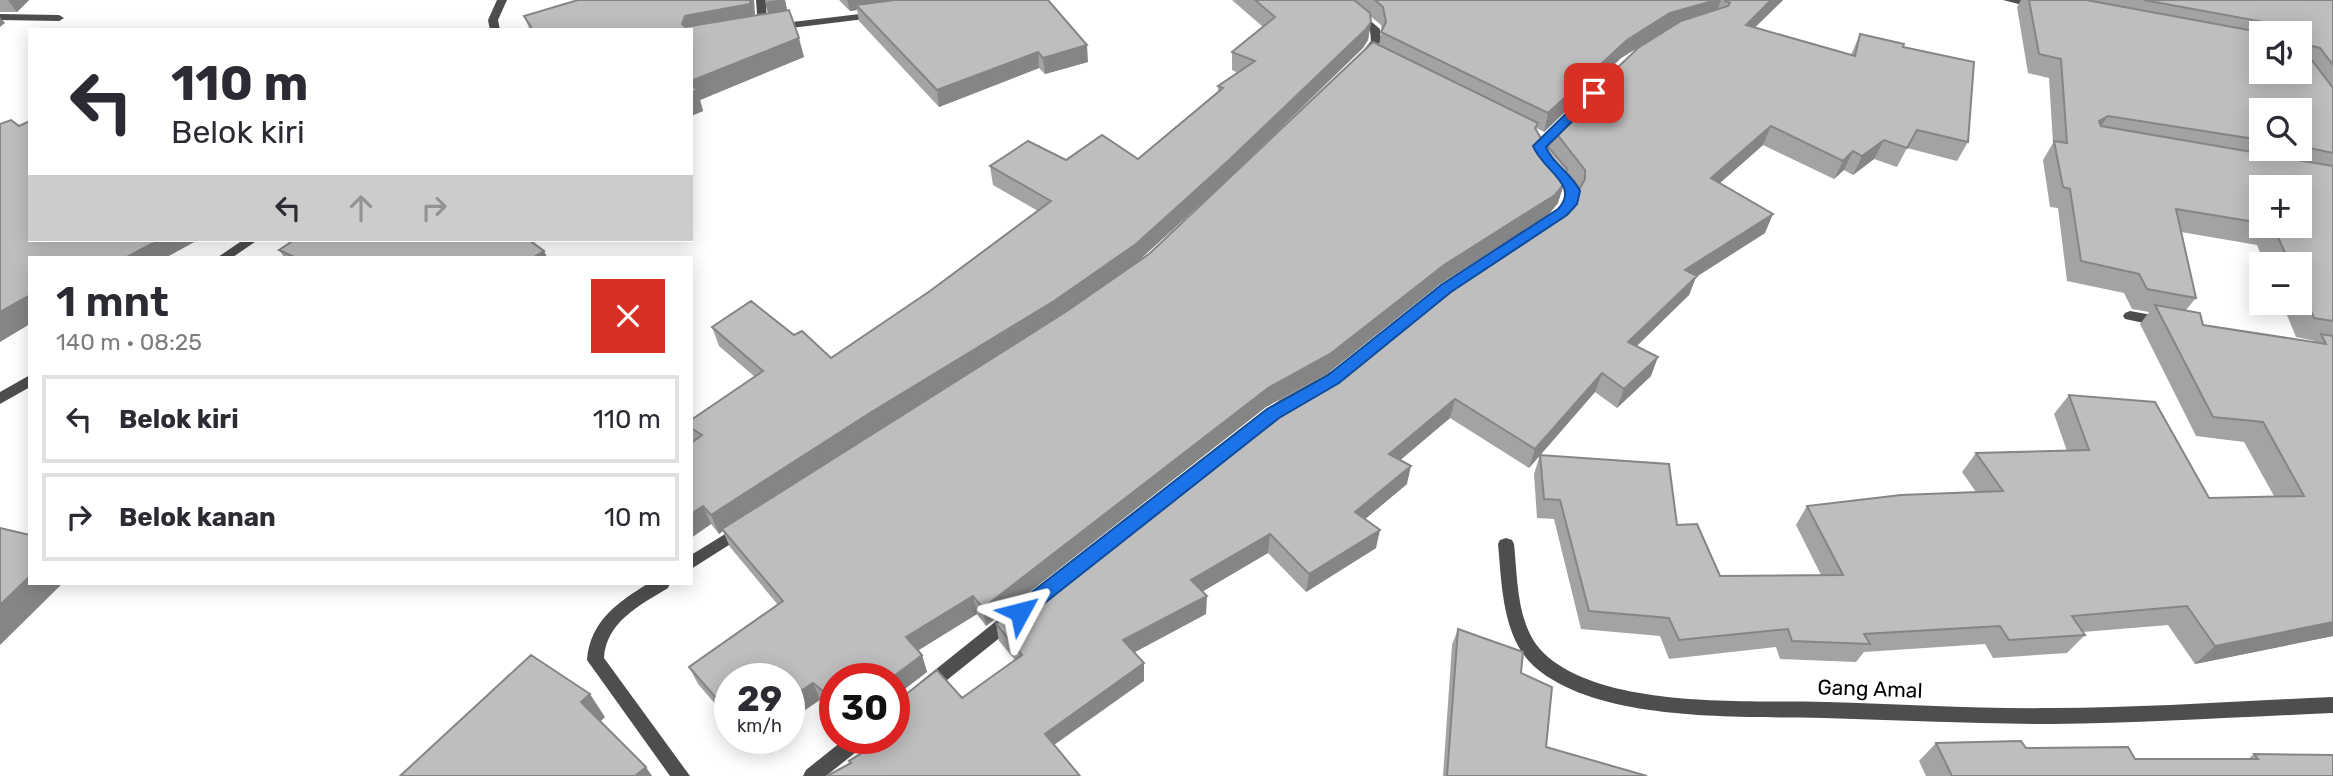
<!DOCTYPE html>
<html lang="id">
<head>
<meta charset="utf-8">
<style>
  :root { --surface:#fff; --page:#f7f7f7; --text:#2b2b33; --muted:#7c7c81; --line:#e1e1e2 }
  body { margin:0; font-family:Rubik,sans-serif; background:var(--page); color:var(--text); height:100vh; display:flex; flex-direction:column; font-size:26px; white-space:nowrap }
  * { box-sizing:border-box; margin:0 }
  p { font-size:23px; color:var(--muted) }
  .icon { flex:none; width:38px; height:38px; fill:none; stroke:currentColor; stroke-width:2; stroke-linecap:round; stroke-linejoin:round }
  .map { position:relative; flex:1; overflow:hidden }
  .sheet { position:absolute; left:28px; top:256px; width:665px; height:329px; display:flex; flex-direction:column; background:var(--surface); border-radius:0px; box-shadow:0 4px 18px #0003 }
  .sheet>* { flex:none }
  .guide { position:absolute; left:28px; top:28px; width:665px; height:214px; border-radius:0px; box-shadow:0 4px 18px #0003; background:#fff; color:var(--text); overflow:hidden }
  .tools { position:absolute; left:2249px; top:21px; display:grid; gap:14px }
  .tools a { display:grid; place-items:center; width:63px; height:63px; border-radius:0px; background:var(--surface); box-shadow:0 4px 18px #0003; font-size:35px }
  .speed { position:absolute; left:714px; top:663px; display:flex; gap:14px; font-size:35px; font-weight:700; text-align:center }
  .speed>* { display:grid; place-content:center; width:91px; height:91px; border-radius:50%; background:var(--surface); box-shadow:0 4px 18px #0003; line-height:1 }
  .speed small { font-size:18px; font-weight:400 }
  .speed .limit { border:10px solid #d22; background:#fff; color:#111 }
  .pin { position:absolute; display:grid; place-items:center; width:60px; height:60px; color:#fff; margin:-30px; border-radius:14px; box-shadow:0 4px 10px #0006 }
  .me { position:absolute; width:77px; margin:-38px; rotate:52deg; stroke-linejoin:round; filter:drop-shadow(0 0 5px #0008) }
  .turn { display:flex; align-items:center; gap:24px; height:147px; padding:0 28px; font-size:32px }
  .turn .icon { width:91px; height:91px; stroke-width:2.5 }
  .turn b { display:block; font-size:49px; line-height:60px }
  .lanes { display:flex; align-items:center; height:66px; padding:0 28px; background:#0003; justify-content:center; gap:35px; direction:ltr }
  .lanes .off { opacity:.35 }
  .round { display:grid; place-items:center; flex:none; width:74px; height:74px; border-radius:0px; background:var(--page) }
  .headline { display:flex; align-items:center; justify-content:space-between; height:119px; padding:0 28px }
  h1 { font-size:42px; font-weight:600; line-height:52px }
  ul { padding:0; list-style:none }
  li { display:flex; align-items:center; gap:21px; height:88px; margin:0 14px 10px; padding:0 14px; border:4px solid var(--line); border-radius:0px }
  li div { flex:1 }
  li b { display:block; font-size:26px }
  li em { font-style:normal }
  .map>svg:first-child { display:block }
</style>
</head>
<body>
<div class="map">
<svg width="2333" height="776" viewBox="0 0 2333 776">
  <rect width="100%" height="100%" fill="#fff"/>
  <g fill="none" stroke-linecap="round" stroke-linejoin="round">
    <!-- street -->
    <path fill="#4e4e4e" fill-rule="evenodd" d="M497,0h10l-9,20 2,10h-10l-2,-10z
      M756,0h10l1,30h-8l-1,-2z
      M1335,0h11l34,29 1,12 -14,18h-8l-1,-2 13,-16 -1,-11z
      M2003,0h20l20,6 -5,3z
      M877,12l5,3 -1,2 -106,13 -5,-3 5,-3z
      M0,14l59,1 5,3 -5,3 -59,-1z
      M1565,118l6,3 -26,26c8,18 28,26 34,46 -2,9 -7,21 -17,24l-6,-4c4,-6 11,-13 11,-20 0,-9 -28,-32 -34,-47l28,-27z
      M243,240h15l-25,17h-15z
      M2130,311l33,6 7,5 -7,5 -38,-8 -2,-3 2,-3z
      M30,375v12l-30,17v-12z
      M743,523l5,2 3,4 -3,4 -57,36v-14z
      M1506,538l6,2 2,4c4,37 2,87 34,113 62,52 200,43 278,45 75,2 151,7 227,6 93,0 187,-7 280,-11v16c-94,4 -187,10 -281,11 -76,0 -152,-4 -228,-6 -82,-2 -223,5 -288,-50 -34,-29 -34,-83 -38,-124l2,-4z
      M649,583h21l-2,5c-28,17 -62,34 -64,70l86,118h-20l-83,-116c3,-39 31,-58 62,-77z
      M1011,612l6,2 2,5 -2,5 -85,68 -6,3 -6,-3 -3,-5 3,-5 85,-68z
      M846,738h23l-3,6 -40,32h-23l3,-6z"/>
  </g>
  <!-- wall -->
  <path fill="#a3a3a3" fill-rule="evenodd" d="M0,0h29l-12,12h-17z
    M754,0l1,16 13,-3 -3,-13h20l2,10 17,47 -104,43 3,11 -12,5v-86h-161l-6,-14z
    M839,0h209l40,62 -43,12 -6,-6 -100,39 -80,-86 -2,-11 -7,1z
    M1232,0h551l-28,27 96,28 9,-21 43,13 65,95 -11,19 -50,-13 -10,19 -23,-8 -21,16 -9,-5 -10,9 -71,-34 -43,38 45,50 -69,44 -7,18 -52,51 14,30 -34,32 -22,-16 -66,76 -79,-50 -50,42 7,24 -42,35 11,29 -70,44 -38,-39 -66,39 4,22 -72,38 10,11v18l-294,82 23,-17 -3,-3 -2,-5h26l68,-40 53,-38 -16,-19 -3,-17 347,-258 223,-161 14,-16 -14,-18 -8,32 -9,11 -109,70 -112,89 -62,34 -280,219 -9,-12 -59,36 4,5 5,17 -33,25v-18h-59v34l-15,-13 -90,-21v42l-32,-37 -9,-17 89,-62 -48,-58 -7,-16 -4,3 -8,-10 -20,14v-118l64,-43 -36,-31 -7,-19 82,8 37,23 99,-67 108,-80 -45,-26 -3,-19 76,-6 72,-1 80,-67v-6l20,-13 -6,-3v-18l31,-25zM1370,16l11,9 1,6 -3,14 -152,135 136,-132 5,-8 3,-18zM1665,31l-112,98 -5,18 -6,-7 -6,-12 8,4 77,-74zM1227,180l-78,74 -13,9z
    M2021,0h312v636l-138,28 -27,-39 -85,7 2,3 -18,18 -74,5 -8,-14 -121,8 -8,10 -76,-3 -4,-12 -107,12 -9,-23 -79,-7 -27,-110 -17,-1 -3,-44 6,-19 137,70 43,51 101,-1 -25,-50 11,-19 169,-14 -14,-20 14,-19 91,-2 -13,-37 15,-19 140,103 65,-2 -30,-54 -48,-6 -56,-112 9,-12 -17,-3 -8,-16 -57,-12 -9,-73 -8,-1 -7,-47 10,-17 -4,-65 -21,-5 -11,-66zM2261,33h39l-39,39zM2261,110h39v39h-39zM2261,187l39,39h-39zM2181,232l76,13 8,19h35v39h-18l14,34 19,4 -1,1 -111,-17 -17,-15 10,-12z
    M279,250l268,7h-263z
    M1458,629l63,44 25,74 101,29h-204l9,-131z
    M1936,743l90,5 109,11h113l6,-5 79,22h-407l-7,-15z"/>
  <!-- shaded-wall -->
  <path fill="#858585" d="M8,0h21l-12,12z
    M750,0h4l1,24 -71,6 -2,-6 3,-8z
    M778,0h7l4,19 -19,2 -5,-19z
    M847,0h88l-79,5 1,5 -7,1z
    M1716,0h5l-6,16 -50,15 -44,27 -77,74 4,-19 79,-73 43,-27z
    M1771,0h12l-44,43 7,-18z
    M0,17l5,6 -5,4z
    M1371,22l-3,18 -5,8 -136,132 -91,83 -80,57 -178,110 -154,101 -2,-2 1,2 -4,3 -8,-19 162,-104z
    M799,38l5,19 -104,43 3,11 -12,5v-35z
    M1087,45l1,17 -43,12 -2,-16z
    M1038,52l1,16 -100,39 -2,-17z
    M2108,116l-13,19 4,-14z
    M1771,126l-8,19 -59,52 7,-19z
    M1884,140l-10,19 -21,16 9,-19z
    M1853,151l-9,19 -10,9 9,-18z
    M1564,184l-6,19 -9,11 -109,70 -112,89 -62,34 -280,219 -3,-18 285,-220 176,-123z
    M1773,214l-8,19 -69,44 -7,18 -68,66 7,-19 57,-72z
    M150,240h48l-31,17h-40z
    M544,251l3,6h-13z
    M30,295v29l-30,18v-30z
    M1658,357l-7,19 -34,32 7,-19z
    M1602,373l-7,19 -66,76 6,-19z
    M1455,399l-5,19 -65,55 4,-19z
    M1411,466l-4,18 -55,46 3,-18z
    M703,506l8,18 -20,14v-24z
    M1380,530l-4,18 -70,44 3,-18z
    M1270,534l-2,19 -77,45v-18z
    M30,576v7h33l-63,62v-40z
    M973,596l4,18 -66,41 -5,-18z
    M1207,596l-1,18 -82,44 -1,-18z
    M2333,622v14l-138,28 20,-18z
    M922,655l5,17 -33,25v-18h-4z
    M1144,663v18l-97,69 -2,-16z
    M813,683l7,17 -31,21v-22z
    M590,694l15,23 -8,8 -16,-23z
    M748,738h16l-12,9z
    M646,767l6,9h-17z"/>
  <!-- building -->
  <path fill="#bebebe" stroke="#858585" stroke-width="2" d="M578,0h172v4l-65,12 -3,8 3,3 104,-17 10,28 -108,43v-51h-158l-9,-14z
    M895,0h153l39,45 -44,13 -5,-6 -101,38 -81,-85z
    M1255,0h99l16,13 1,9 -6,8 -137,131 -92,83 -82,57 -181,110 -162,104 -8,-9 -12,8v-71l11,-8 -11,-7v-8l72,-49 -51,-44 39,-26 43,34 8,-4 29,27 99,-67 121,-90 -61,-35 38,-25 38,19 36,-25 36,24 85,-71 -5,-2 37,-25 -23,-9 43,-35z
    M1375,0h341l-46,13 -43,27 -79,73 -167,-81 5,-10 -3,-15z
    M1724,0h47l-25,25 109,31 5,-22 44,10 -1,3 71,15 -6,80 -51,-12 -10,18 -23,-8 -22,16 -9,-5 -10,10 -72,-35 -60,52 62,36 -88,56 12,6 -69,66 30,15 -34,32 -22,-16 -67,76 -80,-50 -66,55 22,12 -56,46 25,18 -71,44 -39,-40 -79,46 16,16 -84,44 21,23 -99,71 35,42h-253l24,-13 -2,-2 32,-20 -3,-3h16v-36h2l41,-32 25,28 60,-43 -26,-31 285,-224 62,-34 114,-91 109,-70 13,-15 6,-11v-9l-32,-41 85,-81 43,-27 47,-15 2,-3z
    M2029,0h57l179,33h-4v39h39v-39h-24l1,-1 -2,-8 -131,-24h189v65l-13,-17 -8,-2 -4,9 25,33v65l-33,-7v-36h-39v30l-153,-24 -9,5 2,5 232,40v155l-19,-3 -14,-33v-21h-10l-17,-38h27v-39h-39v36l-85,-14 20,89 -49,-9 -8,-15 -58,-13 -11,-72 -7,-2 -9,-46 13,2 -6,-84 -22,-5z
    M1373,42l165,81 -3,5 7,12 25,29 -3,15 -9,11 -111,70 -114,89 -62,34 -285,220 -10,-12 -67,41 16,18 -32,24h-55v22l-22,-18 -24,16v-20h-59v35l-41,-47 94,-66 -61,-72 345,-218 82,-57z
    M691,85l6,5 -6,3z
    M11,120l8,6 11,-5v119h121l4,2 -28,15h-97v38l-30,17v-188z
    M294,240h235l15,11 -10,6h-241h1l-15,-7z
    M2155,305l45,8 3,12 123,19 -5,-10 12,2v286l-118,24 -28,-40 -115,10 13,19 -76,5 -9,-14 -136,8 6,10 -78,-3 -4,-12 -109,11 -10,-22 -80,-7 -29,-111 -16,-1 -4,-44 129,9 8,61 20,-1 23,52 123,-1 -36,-69 94,-11 102,-4 -27,-38 113,-3 -20,-55 86,7 54,96 95,-2 -41,-74 -50,-5z
    M0,528l30,7v41l-30,29z
    M1458,629l65,23 -2,21 31,14 -6,60 101,29h-200z
    M531,655l59,39 -9,8 65,65 -11,9h-235z
    M2021,741l5,7 102,-1 7,12h123l-4,-5 79,1v21h-381l-16,-33z"/>
  <!-- route -->
  <path fill="#1a73e8" stroke="#114b97" stroke-width="2" d="M1594,90l4,1v5l-52,51c7,18 26,26 34,44l-3,13 -10,11 -116,77 -112,91 -60,35 -252,199 -7,3 -6,-3 -3,-5 3,-6 253,-197 61,-34 113,-90 117,-76c23,-24 -16,-39 -25,-63l56,-55z"/>
  <g text-anchor="middle" stroke-width="5" stroke-linejoin="round" paint-order="stroke">
    <!-- near-street labels -->
    <g font-size="21" fill="#000" stroke="#fff">
      <text transform="translate(1870 689) rotate(2)" y="7">Gang Amal</text>
    </g>
  </g>
</svg>
<div class="tools">
<a><svg class="icon" aria-label="sound" viewBox="0 0 24 24"><path d="M4 9h4l5-4v14l-5-4H4zM17 9q2 3 0 6"/></svg></a>
<a><svg class="icon" aria-label="search" viewBox="0 0 24 24"><circle cx="10" cy="10" r="6"/><path d="M15 15l6 6"/></svg></a>
<a>+</a>
<a>−</a>
</div>
<div class="speed"><div>29<small>km/h</small></div><div class="limit">30</div></div>
<div class="pin" style="left:1594px;top:93px;background:#d93025"><svg class="icon" aria-label="arrive" viewBox="0 0 24 24"><path d="M6 21V4h12l-3 4 3 4H6"/></svg></div>
<svg class="me" style="left:1020px;top:612px" viewBox="-20 -20 40 40"><path d="M0-17L14 15 0 8-14 15z" fill="#1a73e8" stroke="#fff" stroke-width="4"/></svg>
<div class="guide">
<div class="turn"><svg class="icon" aria-label="left" viewBox="0 0 24 24"><path d="M17 20v-9H6M10 6l-5 5 5 5"/></svg><div><b>110 m</b>Belok kiri</div></div>
<div class="lanes"><svg class="icon" aria-label="left" viewBox="0 0 24 24"><path d="M17 20v-9H6M10 6l-5 5 5 5"/></svg><svg class="icon off" aria-label="ahead" viewBox="0 0 24 24"><path d="M12 20V5M6 11l6-6 6 6"/></svg><svg class="icon off" aria-label="right" viewBox="0 0 24 24"><path d="M7 20v-9h11M14 6l5 5-5 5"/></svg></div>
</div>
<section class="sheet">
<div class="headline"><div><h1>1 mnt</h1><p>140 m · 08:25</p></div><a class="round" style="background:#d93025;color:#fff"><svg class="icon" aria-label="close" viewBox="0 0 24 24"><path d="M6 6l12 12M18 6L6 18"/></svg></a></div>
<ul>
<li><svg class="icon" aria-label="left" viewBox="0 0 24 24"><path d="M17 20v-9H6M10 6l-5 5 5 5"/></svg><div><b>Belok kiri</b></div><em>110 m</em></li>
<li><svg class="icon" aria-label="right" viewBox="0 0 24 24"><path d="M7 20v-9h11M14 6l5 5-5 5"/></svg><div><b>Belok kanan</b></div><em>10 m</em></li>
</ul>
</section>
</div>
</body>
</html>
